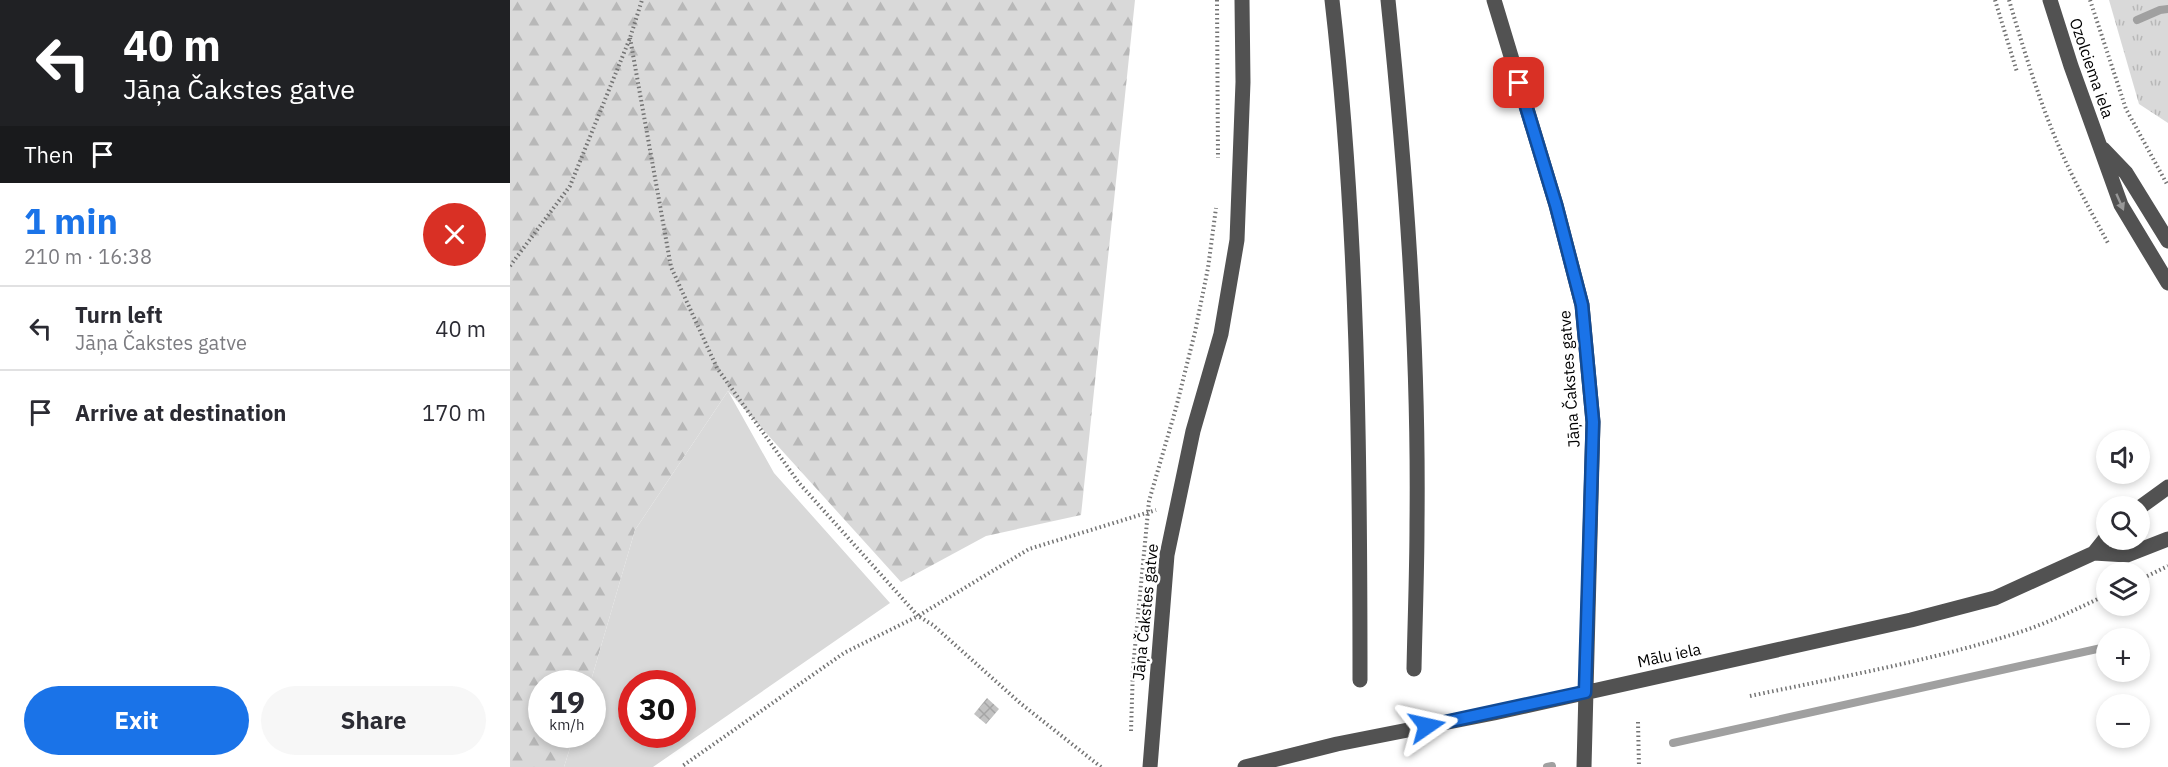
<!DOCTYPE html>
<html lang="en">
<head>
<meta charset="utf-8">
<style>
  :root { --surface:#fff; --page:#f7f7f7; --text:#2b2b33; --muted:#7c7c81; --line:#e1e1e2; --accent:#1a73e8 }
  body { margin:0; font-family:"IBM Plex Sans",sans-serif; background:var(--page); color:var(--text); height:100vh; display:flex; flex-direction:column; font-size:22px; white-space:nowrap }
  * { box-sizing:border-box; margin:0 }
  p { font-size:20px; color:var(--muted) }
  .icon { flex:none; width:33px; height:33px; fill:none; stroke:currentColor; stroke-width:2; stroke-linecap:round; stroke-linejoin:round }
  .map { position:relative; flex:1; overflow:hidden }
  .sheet { display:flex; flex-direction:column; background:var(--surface); width:510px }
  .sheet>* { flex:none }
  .banner { background:#202124; color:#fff; overflow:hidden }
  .controls { position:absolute; left:1586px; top:430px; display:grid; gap:12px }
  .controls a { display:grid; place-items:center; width:54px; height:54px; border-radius:50%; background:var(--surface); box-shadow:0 3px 9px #0003; font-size:30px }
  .speed { position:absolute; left:18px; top:670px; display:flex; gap:12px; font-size:30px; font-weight:700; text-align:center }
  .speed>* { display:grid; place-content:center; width:78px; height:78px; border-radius:50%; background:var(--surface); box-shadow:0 3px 9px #0003; line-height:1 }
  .speed small { font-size:15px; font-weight:400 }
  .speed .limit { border:9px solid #d22; background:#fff; color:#111 }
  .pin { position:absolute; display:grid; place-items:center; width:51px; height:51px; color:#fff; margin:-26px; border-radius:12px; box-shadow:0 3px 9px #0006 }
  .me { position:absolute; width:66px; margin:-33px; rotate:79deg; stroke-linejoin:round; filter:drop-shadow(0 0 4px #0008) }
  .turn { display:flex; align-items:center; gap:21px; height:126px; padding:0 24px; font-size:27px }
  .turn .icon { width:78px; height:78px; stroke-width:2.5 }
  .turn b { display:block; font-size:42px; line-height:51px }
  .then { display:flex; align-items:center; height:57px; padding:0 24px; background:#0003; gap:12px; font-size:22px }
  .round { display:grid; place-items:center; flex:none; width:63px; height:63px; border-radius:32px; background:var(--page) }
  .summary { display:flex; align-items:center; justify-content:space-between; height:102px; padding:0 24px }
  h1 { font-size:36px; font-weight:700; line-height:45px; color:var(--accent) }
  .cta { display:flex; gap:12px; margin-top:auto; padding:12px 24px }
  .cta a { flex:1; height:69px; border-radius:36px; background:var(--accent); color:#fff; font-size:24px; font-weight:700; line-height:69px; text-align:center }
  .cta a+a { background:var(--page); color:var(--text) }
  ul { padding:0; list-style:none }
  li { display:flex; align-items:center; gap:18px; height:84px; padding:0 24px; border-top:2px solid var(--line) }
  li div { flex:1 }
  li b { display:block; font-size:22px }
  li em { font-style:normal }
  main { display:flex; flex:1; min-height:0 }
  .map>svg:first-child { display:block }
</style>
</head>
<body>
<main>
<section class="sheet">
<div class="banner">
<div class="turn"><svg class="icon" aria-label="left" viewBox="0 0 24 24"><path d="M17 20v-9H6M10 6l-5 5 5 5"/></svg><div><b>40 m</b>Jāņa Čakstes gatve</div></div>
<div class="then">Then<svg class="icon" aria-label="arrive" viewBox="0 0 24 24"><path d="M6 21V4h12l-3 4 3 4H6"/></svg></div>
</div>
<div class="summary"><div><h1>1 min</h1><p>210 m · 16:38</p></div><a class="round" style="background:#d93025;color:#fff"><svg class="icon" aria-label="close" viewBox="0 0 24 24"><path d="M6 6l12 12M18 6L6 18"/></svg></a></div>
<ul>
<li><svg class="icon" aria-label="left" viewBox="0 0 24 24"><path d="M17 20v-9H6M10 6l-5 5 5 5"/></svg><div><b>Turn left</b><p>Jāņa Čakstes gatve</p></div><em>40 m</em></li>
<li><svg class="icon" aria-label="arrive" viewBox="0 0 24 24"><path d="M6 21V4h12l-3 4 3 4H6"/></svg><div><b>Arrive at destination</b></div><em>170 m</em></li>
</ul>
<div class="cta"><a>Exit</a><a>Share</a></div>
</section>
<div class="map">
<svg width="1658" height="767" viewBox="0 0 1658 767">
  <defs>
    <pattern id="grass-tufts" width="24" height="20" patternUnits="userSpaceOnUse" patternTransform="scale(1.5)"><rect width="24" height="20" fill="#d9d9d9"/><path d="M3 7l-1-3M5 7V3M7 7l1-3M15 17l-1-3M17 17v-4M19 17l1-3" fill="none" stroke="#b8b8b8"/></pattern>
    <pattern id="forest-firs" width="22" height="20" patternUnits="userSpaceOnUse" patternTransform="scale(1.5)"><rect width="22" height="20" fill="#d9d9d9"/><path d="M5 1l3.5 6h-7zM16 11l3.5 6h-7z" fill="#b8b8b8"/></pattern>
    <pattern id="building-cross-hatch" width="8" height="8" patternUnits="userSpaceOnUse" patternTransform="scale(1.5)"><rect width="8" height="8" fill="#c2c2c2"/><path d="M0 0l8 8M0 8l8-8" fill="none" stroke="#a5a5a5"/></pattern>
  </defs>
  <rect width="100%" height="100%" fill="#fff"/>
  <!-- grass -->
  <path fill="url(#grass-tufts)" d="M1599,0h59v123l-29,-19z"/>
  <!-- forest -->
  <path fill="url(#forest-firs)" d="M0,0h625l-54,515 -95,21 -85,46 -173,-191 -93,139 -45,154h-48v51h32l-10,32h-54z"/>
  <!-- garden -->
  <path fill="#d9d9d9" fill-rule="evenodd" d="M218,391l46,82 116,130 -237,164h-89l10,-32h18v-51h-2l45,-154zM122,684h50v51h-50z"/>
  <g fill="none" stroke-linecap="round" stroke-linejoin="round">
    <!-- stream -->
    <path stroke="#a0a0a0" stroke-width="8" d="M1627,20l23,-10 8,-1
      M1163,743l433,-96
      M1037,767l5,-1"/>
  </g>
  <!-- building -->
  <path fill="url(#building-cross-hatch)" d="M477,698l12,11 -13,15 -12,-10z"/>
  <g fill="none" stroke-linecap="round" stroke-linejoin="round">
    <!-- path -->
    <path stroke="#747474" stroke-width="4" stroke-dasharray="1.5 3" stroke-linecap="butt" d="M707,0l1,158
      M1485,0l22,72
      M1499,0c15,50 30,101 51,149 14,32 31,63 48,94
      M1580,0l36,109 42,77
      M120,38l41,229 46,101 82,115 119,133 -74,37 -163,114
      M0,266l60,-80 60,-148 12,-38
      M1629,580l29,-14
      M1240,696c90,-19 180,-35 267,-63 31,-10 60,-24 89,-38
      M1128,722l1,45
      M621,731l2,-63 16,-167 27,-93 19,-76 13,-64 8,-60
      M591,767l-81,-64 -87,-78 -15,-9 111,-67 127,-39"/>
    <!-- minor -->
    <path stroke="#525252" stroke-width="15" d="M822,0c26,225 28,453 28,680
      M878,0c18,174 31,348 29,523 0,49 -2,97 -3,146
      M984,0l62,205 26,100 11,117 -9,345
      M1540,0l21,66 50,139 47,78
      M1593,149l23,24 42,68
      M1629,508l29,-21
      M1584,553l12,-15
      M640,767l17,-212 26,-124 28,-97 16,-94 6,-158 -1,-82
      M735,767l92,-23 157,-31 417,-93 84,-22 99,-45 33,2 41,-16"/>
  </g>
  <!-- one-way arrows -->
  <defs><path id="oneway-solid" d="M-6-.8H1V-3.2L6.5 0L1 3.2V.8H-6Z" transform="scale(1.5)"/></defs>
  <use fill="#979797" href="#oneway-solid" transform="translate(1610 202) rotate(66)"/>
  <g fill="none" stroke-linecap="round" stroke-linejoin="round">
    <defs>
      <path id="route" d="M917,726l158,-34 8,-270 -11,-117 -26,-100 -37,-122"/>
    </defs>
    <!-- route casing -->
    <use href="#route" stroke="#114b97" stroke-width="15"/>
    <!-- route -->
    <use href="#route" stroke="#1a73e8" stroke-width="10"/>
  </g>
  <g text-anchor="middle" stroke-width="5" stroke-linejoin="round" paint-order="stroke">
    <!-- street labels -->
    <g font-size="16" fill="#000" stroke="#fff">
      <text transform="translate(1582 68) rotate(71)" y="6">Ozolciema iela</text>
      <text transform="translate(1059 379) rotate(-94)" y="6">Jāņa Čakstes gatve</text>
      <text transform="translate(635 612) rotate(-84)" y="6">Jāņa Čakstes gatve</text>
      <text transform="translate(1159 655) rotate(-12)" y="6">Mālu iela</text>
    </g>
  </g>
</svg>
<div class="controls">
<a><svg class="icon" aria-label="sound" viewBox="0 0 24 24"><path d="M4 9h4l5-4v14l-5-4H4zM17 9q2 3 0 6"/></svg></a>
<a><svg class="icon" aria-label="search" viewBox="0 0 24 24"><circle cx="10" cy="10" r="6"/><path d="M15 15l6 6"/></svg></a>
<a><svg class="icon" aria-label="layers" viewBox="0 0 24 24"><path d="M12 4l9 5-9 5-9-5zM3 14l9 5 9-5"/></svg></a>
<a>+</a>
<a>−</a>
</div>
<div class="speed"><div>19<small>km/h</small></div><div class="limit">30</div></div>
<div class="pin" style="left:1009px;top:83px;background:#d93025"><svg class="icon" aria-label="arrive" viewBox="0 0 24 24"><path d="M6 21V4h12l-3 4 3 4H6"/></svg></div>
<svg class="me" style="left:917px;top:726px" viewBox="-20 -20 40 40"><path d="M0-17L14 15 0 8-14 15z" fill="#1a73e8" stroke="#fff" stroke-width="4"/></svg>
</div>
</main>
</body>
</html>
